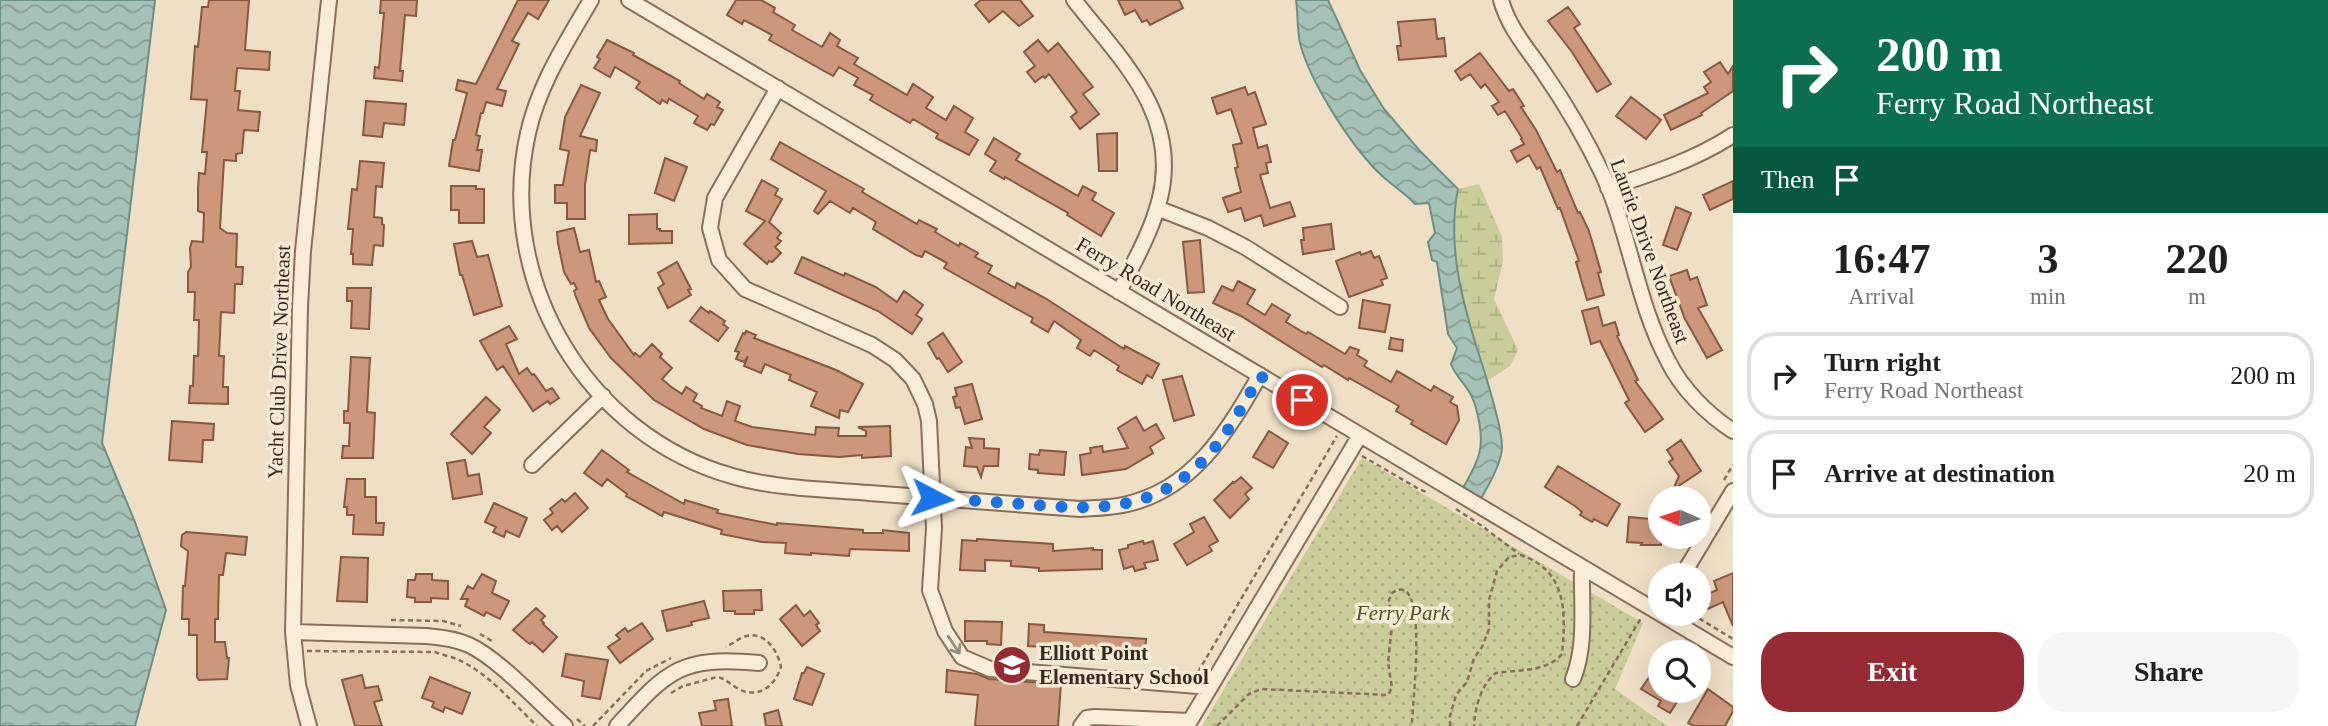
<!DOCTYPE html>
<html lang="en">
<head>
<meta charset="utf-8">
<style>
  :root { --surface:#fff; --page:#f6f6f6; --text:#202124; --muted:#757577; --line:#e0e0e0; --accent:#972b34 }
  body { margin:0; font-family:Georgia,serif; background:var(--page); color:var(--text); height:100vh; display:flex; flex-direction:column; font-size:26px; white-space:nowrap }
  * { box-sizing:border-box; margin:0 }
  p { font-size:23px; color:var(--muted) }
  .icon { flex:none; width:38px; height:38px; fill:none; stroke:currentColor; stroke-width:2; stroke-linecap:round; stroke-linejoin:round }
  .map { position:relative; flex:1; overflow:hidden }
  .side { display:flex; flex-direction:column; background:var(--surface); width:595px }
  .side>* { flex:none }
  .top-card { background:#0b6e4f; color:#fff; overflow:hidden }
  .needle { width:46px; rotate:273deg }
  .fabs { position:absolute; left:1648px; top:486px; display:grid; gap:14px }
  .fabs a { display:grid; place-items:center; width:63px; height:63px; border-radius:50%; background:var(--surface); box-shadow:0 7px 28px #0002; font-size:35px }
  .pin { position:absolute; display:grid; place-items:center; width:60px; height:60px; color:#fff; margin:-30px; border:4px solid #fff; border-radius:50%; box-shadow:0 2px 7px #0007 }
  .me { position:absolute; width:77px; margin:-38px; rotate:94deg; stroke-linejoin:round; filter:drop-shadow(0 0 5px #0008) }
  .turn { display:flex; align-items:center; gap:24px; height:147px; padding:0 28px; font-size:32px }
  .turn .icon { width:91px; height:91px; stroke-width:2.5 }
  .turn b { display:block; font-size:49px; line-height:60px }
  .then { display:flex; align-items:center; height:66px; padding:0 28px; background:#0003; gap:14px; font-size:26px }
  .eta { display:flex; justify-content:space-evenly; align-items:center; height:119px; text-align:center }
  .eta b { font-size:42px; font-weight:800; line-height:49px }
  .primary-button { display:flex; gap:14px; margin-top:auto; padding:14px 28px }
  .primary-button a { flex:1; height:80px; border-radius:28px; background:var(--accent); color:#fff; font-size:28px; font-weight:800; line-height:80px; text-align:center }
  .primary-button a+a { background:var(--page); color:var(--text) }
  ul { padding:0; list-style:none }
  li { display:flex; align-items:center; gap:21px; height:88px; margin:0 14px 10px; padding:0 14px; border:4px solid var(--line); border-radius:28px }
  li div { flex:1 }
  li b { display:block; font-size:26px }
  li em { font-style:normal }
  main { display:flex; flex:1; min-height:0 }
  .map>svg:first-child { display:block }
</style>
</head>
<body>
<main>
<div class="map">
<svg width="1733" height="726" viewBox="0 0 1733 726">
  <defs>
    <pattern id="wetland-marsh" width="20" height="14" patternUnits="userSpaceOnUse" patternTransform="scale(1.75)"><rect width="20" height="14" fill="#cacc99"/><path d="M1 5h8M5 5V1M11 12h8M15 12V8" fill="none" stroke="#aeaf83"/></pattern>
    <pattern id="park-dots" width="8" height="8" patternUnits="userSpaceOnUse" patternTransform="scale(1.75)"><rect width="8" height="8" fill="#cacc99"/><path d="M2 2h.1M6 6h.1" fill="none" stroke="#aeaf83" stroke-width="1.8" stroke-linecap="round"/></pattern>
    <pattern id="water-waves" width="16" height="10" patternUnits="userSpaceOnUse" patternTransform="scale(1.75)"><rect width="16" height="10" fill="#a6c1b7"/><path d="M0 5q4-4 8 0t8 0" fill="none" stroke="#889d94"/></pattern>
  </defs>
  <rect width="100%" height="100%" fill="#eedfc5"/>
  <!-- wetland -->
  <path fill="url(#wetland-marsh)" d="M1479,184l23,53 1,24 -9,38 24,51 -8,16 -23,15c-20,-61 -43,-128 -29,-192z"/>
  <!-- park -->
  <path fill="url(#park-dots)" d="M1362,458l281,165 -28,66 52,37h-465z"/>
  <!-- water -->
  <path fill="url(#water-waves)" stroke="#6d9085" stroke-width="2" d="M0,0h155l-53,443 33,79 31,88 -31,116h-135z
    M1296,0h32l32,70 24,39 36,42 38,38c-12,58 6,120 24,175 6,20 21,65 20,85 -2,17 -13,35 -21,50l-18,-11c6,-11 13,-22 16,-34 5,-15 -1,-45 -8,-59 -6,-12 -16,-19 -20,-31l6,-16 -9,-14 -11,-72 -5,-2 -4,-18 7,-9 -6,-30 -14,1c-11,-12 -25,-20 -37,-32 -28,-28 -68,-90 -78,-129 -3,-14 -2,-29 -4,-43z"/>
  <!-- building -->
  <path fill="#cc977b" stroke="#885841" stroke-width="2" d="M209,0h40l-4,50 25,2 -1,18 -32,-2 -2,23h5l-2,19 22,2 -2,19 -14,-1 -2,23 -6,1v7l-12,-1 -4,68 7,5 10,1 -1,33h7l-1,17h-7l-1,29 -13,-1 -2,44h5l-1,31h5v17l-39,-1 1,-17h3l1,-30h4l1,-36h-5l1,-28h-7v-20l3,-5 -1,-19 2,-7 11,1 1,-29 -6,-2v-22l1,-16 6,1 2,-22h-5l5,-52 -16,-1 4,-53 3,1 4,-40h6z
    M381,0h36l-1,16 -11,-1 -5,56h3l-1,10 -28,-3 1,-11 4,1 5,-55h-4z
    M518,0h31l-11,19 -10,-6 -16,28 7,3 -22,45 9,2 -4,15 -16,-4 -3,11h-2l-5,22 4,1 -3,14h5l-3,21 -30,-5 4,-26h2l12,-47 -11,-3 2,-10 18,4z
    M736,0h25l14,8 -2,4 22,13 -3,5 30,17 8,-14 10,7 -3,6 21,12 -4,6 53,31 6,-11 20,13 -7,11 20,12 8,-14 19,12 -8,14 13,8 -9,15 -33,-17 2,-4 -25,-15 -3,4 -40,-23 3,-5 -19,-10 4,-7 -19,-11 -6,9 -64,-36 3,-5 -28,-15 -2,4 -15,-9z
    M981,0h39l13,16 -14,10 -16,-15 -14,11 -14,-17z
    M1118,0h61l4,8 -33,17 -3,-5 -5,2 -7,-12 -10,5z
    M1568,7l12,17 -6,4 37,56 -14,8 -25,-40 -24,-31z
    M1435,19l2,20 7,-1 2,18 -47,4 -2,-14h4l-3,-24z
    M607,40l27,13 -1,2 47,26 -1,2 25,16 3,-5 13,8 -3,5 6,3 -9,15 -3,-1 -4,6 -13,-7 4,-7 -29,-17 -2,4 -5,-3 -2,4 -24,-16 4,-6 -25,-15 -5,10 -16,-9 6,-9 -3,-2z
    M1038,40l10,12 10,-9 35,44 -10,7 16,20 -19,15 -9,-12 6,-5 -28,-38 -4,4 -2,-2 -8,6 -8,-10 8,-6 -11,-14z
    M1480,53l29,38 4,-2 11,17 -3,1 15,23 21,42 3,-2 18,43 2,-1 9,19 12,41 -3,1 6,22 -17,5 -11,-38 3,-1 -19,-53 -2,1 -18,-42 -3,2 -8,-14 -12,7 -6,-11 13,-7 -3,-5 1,-1 -17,-27 -7,4 -6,-9 7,-4 -14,-18 -4,4 -11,-14 -9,6 -6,-9z
    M1720,62l8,12 5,-8v25l-32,22 1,2 -31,15 -7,-15 44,-22 -4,-6 7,-5 -7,-10z
    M581,85l19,8 -20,43 17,4 -1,11 -6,-1 -5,35v34h-18v-16h-12v-18h8l6,-34 -9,-2 5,-32z
    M1245,87l3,8 7,-3 11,32 -13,4 5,20 9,-3 4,17 -5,1 2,10 -8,2 10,33 20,-6 5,14 -31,10 -3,-11 -16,6 -4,-13 -13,4 -5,-14 18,-6 -6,-24 3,-1 -5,-22 9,-2 -11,-34 -14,5 -5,-16z
    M1631,97l30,23 -15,19 -30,-23z
    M366,101l40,3 -2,21 -20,-2 -2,14 -19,-2z
    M1117,133v38h-18l-2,-37z
    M994,138l26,16 -4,6 62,36 5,-10 13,7 -4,7 22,13 -13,23 -34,-21 1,-2 -63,-36 -1,2 -14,-8 6,-10 -11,-7z
    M780,142l84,47 -2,3 55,32 2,-4 18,9 -2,3 24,14 1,-3 18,10 -3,4 17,9 -4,7 27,15 2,-5 28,15 79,51 1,-3 34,18 -7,14 -5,-3 -5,9 -25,-14 2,-4 -25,-16 -4,6 -13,-8 4,-8 -27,-19 -6,11 -17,-10 2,-4 -89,-50 3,-5 -22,-12 -3,6 -6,-2 -43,-26 3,-7 -23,-14 -3,5 -20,-12 -12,13 -4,-3 12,-20 -55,-32z
    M665,158l22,9 -13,34 -19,-8z
    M360,161l24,2 -2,24 -6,-1 -2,31 8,1v6l2,1 -1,21 -9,-1 -2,20 -19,-1v-10h-2l2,-25h-5l4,-40 5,1z
    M762,180l16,9 -3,6 7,4 -13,23 12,11 -4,5 4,3 -6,6 6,6 -9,9 -3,-1 -2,3 -23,-20 21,-23 -19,-10z
    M1733,181v18l-23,11 -7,-15z
    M451,186h25v3h8v34h-25v-13h-8z
    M1676,207l15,6 -14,37 -14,-5z
    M657,214v15h3v2h12v12l-43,1v-29z
    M1331,224l3,25 -31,5 -2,-14h3l-1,-12z
    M574,228l6,24 9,-2 7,32 3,-1 7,16 -7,3 9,19 26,36 1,-2 5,4 12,-13 10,10 -2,3 12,11 -10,11 8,7 12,8 4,-7 11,7 -4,7 9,5 -1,2 21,8 5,-15 13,5 -5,15 17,6 63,8 1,-8 23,1 -1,8h28v-5l-8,-4 32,-1 1,30 -29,2v-3l-23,2 -41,-3 -51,-9 -43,-16 -50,-29 -43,-42 -22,-30 -13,-31 -2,-6 3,-2 -3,-6 -3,1 -7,-12 -6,-29 -1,-11z
    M1200,240l4,52 -16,1 -5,-51z
    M472,241l5,16 11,-2 14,51 -28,9 -12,-40h-2l-6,-31z
    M1371,251l3,7 5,-2 8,22 -6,2 2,5 -34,12 -13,-36 24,-9 1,3z
    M802,257l42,19 1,-3 31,14 21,15 7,-11 19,14 -7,10 6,4 -10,15 -34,-23 -83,-38z
    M677,262l14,27 -3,1 3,5 -23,13 -10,-20 6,-4 -6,-11z
    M1687,270l3,10 7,-3 10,28 -9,3 24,42 -15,8 -22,-39 -16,-43z
    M1238,281l17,9 -8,14 18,11 7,-11 18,11 -4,7 20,12 2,-2 37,22 5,-7 9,3 -2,5 10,6 -3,5 27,16 6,-11 34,20 3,-5 19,11 -3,5 7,4 2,14 -13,24 -35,-20 2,-3 -17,-10 3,-5 -50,-28 -1,2 -24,-15 -2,2 -81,-51 -28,-13 9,-17 11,5z
    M347,288h24l-2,41 -18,-1 1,-27h-5z
    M1363,300l27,5 -5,27 -26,-4z
    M701,307l8,6 1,-2 15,10 -2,3 5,4 -10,13 -28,-20z
    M1598,307l5,19 12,-4 4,13 -2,1 21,44 -3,1 28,38 -18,13 -20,-29 4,-3 -29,-59 -9,3 -9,-33z
    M509,326l8,13 -11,5 13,30 8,-6 5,7 2,-1 12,17 6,-3 7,10 -9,6 -2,-3 -15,10 -30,-45 -6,4 -17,-29z
    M746,331l10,4 -2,3 82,32 27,14 -15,28 -8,-2 -1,8 -28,-12 6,-14 -28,-12 2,-5 -26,-11 -4,9 -17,-7 4,-10 -4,6 -8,-3 3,-7 -4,-1 8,-18 2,1z
    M943,333l19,29 -14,10 -9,-14 -2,1 -9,-16z
    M1391,338l12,2 -1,11 -13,-2z
    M351,357l19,1 -3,54 8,1 -2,45h-31l1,-12h6l1,-23h-6v-12h4z
    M1182,376l12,39 -20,6 -11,-41z
    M972,384l10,35 -17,5 -5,-17 -4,1 -3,-11 4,-1 -2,-8z
    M486,397l14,13 -16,17 7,6 -19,21 -21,-20z
    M1136,417l8,14 12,-7 8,14 -14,9 3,6 -27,16 -44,6 -2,-20 11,-2 -1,-5 12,-2 1,6 25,-4 -10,-20z
    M172,421l42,3 -1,16h-10l-1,22 -33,-2z
    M1269,431l19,12 -15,25 -20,-11z
    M969,438l15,1v9l15,1 -1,17h-14l-3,11 -4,-10 -13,-1 2,-19 6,1z
    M1681,440l20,31 -24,16 25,12h-33l10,-23 -10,-14 4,-3 -6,-9z
    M602,450l27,20 -2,2 57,32 1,-4 33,10 -1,3 60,12v-2l86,7v3h20v-3l26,3v18l-59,-2 -1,7 -38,-3v2l-26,-2 1,-10 -24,-1 -41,-8 1,-4 -58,-18 -2,4 -36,-20 1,-2 -20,-15 -5,7 -18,-13z
    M1040,450l26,2 -2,23 -26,-2v-3l-9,-1 1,-15 9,1z
    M465,460l3,16 11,-2 3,20 -29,5 -6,-36z
    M1558,466l62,38 -13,22 -13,-7 -2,3 -12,-7 2,-3 -7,-6 -30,-19z
    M1241,477l11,11 -7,6 4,5 -19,19 -16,-18 19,-18 1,1z
    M347,479h18v18h11v26h8l-1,12 -30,-1 1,-19h-7v-8h-3z
    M575,493l13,15 -26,24 -5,-6 -5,4 -8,-10 9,-7 -3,-4 12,-10 3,3z
    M494,503l33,15 -8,19 -13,-6 -2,6 -11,-5 3,-5 -11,-5z
    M1204,517l14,24 -9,5 3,5 -25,14 -13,-21 20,-12 -4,-8z
    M1629,517l32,3v25h-20l1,-2 -15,-1z
    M186,532l61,5 -2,18 -19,-2 -3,22h-4l-1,44h-3v23h10l2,16h2l-2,21 -28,1 -2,-3v-42h-8v-16h-7l1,-33h2l3,-35 -7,-5 1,-11z
    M977,539l76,5v7l40,-3v2h9v19l-63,2v-3l-28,-2v-5l-26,-1v11l-25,-1 2,-30 15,1z
    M1143,541l1,3 9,-3 5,19 -14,3 2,5 -11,3 -2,-5 -9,3 -5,-19 9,-2v-3z
    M341,557l27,1 -1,44 -30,-1z
    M1733,573v53l-10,-24 -15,7 -5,-13 14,-6 -3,-9z
    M416,574h16v6l16,1v18l-17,-1v4h-16v-4l-8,-1 1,-17h7z
    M482,574l14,7 -4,12 17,8 -9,18 -14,-7 -2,4 -19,-10 3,-7h-7l7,-13 5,3z
    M761,590l1,20h-8v4h-19v-3h-11l-1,-20z
    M704,601l5,17 -18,4 1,3 -25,6 -5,-20z
    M796,605l8,11 6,-5 9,12 -3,2 4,6 -18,15 -22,-27z
    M536,608l9,8 -4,4 3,3 -1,1 14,13 -14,15 -11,-10 -2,2 -3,-2 -14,-12z
    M965,621l37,1 -1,23 -14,-1v-3h-22z
    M642,623l11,16 -33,24 -12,-16 12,-8 -4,-4 9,-7 3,4z
    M1029,624l15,1v7l102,7 -1,14 -117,-7z
    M566,654l42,6 -8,39 -18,-3 2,-15 -22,-5z
    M807,667l17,7 -12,31 -18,-6 8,-26h2z
    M947,670l30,4 12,5 72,5 -3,42h-83l3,-31 -32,-3z
    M1654,670l7,4v17h23l-14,22 -12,-7 3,-5 -20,-12z
    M362,675l3,13 13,-2 4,14 -8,2 8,24h-27l-13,-46z
    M430,677l40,16 -8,21 -17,-7 -2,5 -11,-5 2,-5 -12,-4z
    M1708,689l25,18v4l-8,15h-31l-6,-3z
    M728,699l4,27h-30l-3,-13 17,-3 -2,-9z
    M778,710l4,16h-16l-2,-12z"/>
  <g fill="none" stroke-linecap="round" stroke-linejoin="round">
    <defs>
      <path id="minor" d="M591,0c-25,43 -52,84 -63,133 -33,148 59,302 204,343 44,13 91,13 137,17 70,5 140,10 211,16 14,-1 29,-1 43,-4 70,-14 104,-73 137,-130
        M629,0l1032,614
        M1074,0c47,60 106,114 86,198 -8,33 -26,64 -41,94
        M1501,0c8,29 27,49 43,73 22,32 42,66 59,102 27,59 34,128 65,186 14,28 39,53 65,70
        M778,88l-63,110 -5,30 9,32 26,29 127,56 23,15 18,19 12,25 4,17 5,107 -4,62 15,41 17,26 28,12 220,18
        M1608,188c43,-14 87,-28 125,-53
        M1157,208l51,20 37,19 95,60
        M532,465l71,-69
        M1682,576l51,-85
        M1661,614l72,43
        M293,632l133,4c14,1 30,3 43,9 30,14 70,58 96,81
        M1573,679c14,-34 8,-76 9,-112
        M309,726l-11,-41 -5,-53 7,-325 3,-56 26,-251
        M617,726c51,-56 63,-70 142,-63
        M1081,726l6,-8 8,-1 95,4
        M1187,726l173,-291"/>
    </defs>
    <!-- minor casing -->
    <use href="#minor" stroke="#89705b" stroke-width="18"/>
    <!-- path -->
    <path stroke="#89705b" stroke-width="2.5" stroke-dasharray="5 3.5" stroke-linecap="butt" d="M1362,456l57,33 10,4
      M1724,480l9,-15
      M1456,509l26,17 37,28
      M1655,595l6,-9
      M1692,614l41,25
      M391,620l52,1 18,5
      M480,634l12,7
      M307,651l128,1c8,3 18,5 26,9 29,14 53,43 76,65
      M1198,672l139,-236
      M671,693l12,-7 34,-9c8,1 13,7 20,11 21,12 37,-1 44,-21 -4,-19 -19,-39 -40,-29 -5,3 -10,6 -15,9
      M577,719l8,7
      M593,726l53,-55 25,-13
      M1217,726l32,-32 12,-5 127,6 4,-7 -4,-26 4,-36 -3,-26 3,-7c39,-28 19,120 20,133
      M1450,726v-10l6,-21 11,-13 7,-24 8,-11 7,-18v-29l8,-29 12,-14 12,-2c46,16 45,57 41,99 -15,18 -45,16 -66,19 -15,11 -21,35 -22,53
      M1577,726l64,-108"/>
    <!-- minor -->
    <use href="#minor" stroke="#f9edd8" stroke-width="14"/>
  </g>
  <!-- one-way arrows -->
  <defs><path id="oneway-shaft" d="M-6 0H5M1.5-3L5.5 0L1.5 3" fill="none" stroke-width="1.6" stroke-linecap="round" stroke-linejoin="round" transform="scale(1.75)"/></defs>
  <use stroke="#998c7c" href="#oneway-shaft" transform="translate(954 645) rotate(57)"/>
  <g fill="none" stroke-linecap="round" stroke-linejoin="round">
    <!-- route -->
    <path stroke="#1a73e8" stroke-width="12" stroke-dasharray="0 21.6" d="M932,498c30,2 61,4 91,6 74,6 134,10 188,-52 20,-23 34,-51 49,-76l42,24"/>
  </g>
  <!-- icons -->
  <defs>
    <symbol id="school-disc" viewBox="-11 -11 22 22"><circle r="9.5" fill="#972b34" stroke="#f5ead4"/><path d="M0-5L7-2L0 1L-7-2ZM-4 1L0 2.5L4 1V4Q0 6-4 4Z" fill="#fff"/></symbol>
  </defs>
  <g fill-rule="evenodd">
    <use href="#school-disc" x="990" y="643" width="44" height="44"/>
  </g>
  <g text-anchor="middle" stroke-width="7" stroke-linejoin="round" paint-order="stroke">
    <!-- street labels -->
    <g font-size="21" fill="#392a1f" stroke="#f5ead4">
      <text transform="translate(1650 251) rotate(70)" y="7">Laurie Drive Northeast</text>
      <text transform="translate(1156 289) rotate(31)" y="7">Ferry Road Northeast</text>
      <text transform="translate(279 362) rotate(-88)" y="7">Yacht Club Drive Northeast</text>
    </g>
    <!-- park labels -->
    <g font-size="21" font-style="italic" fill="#4d5526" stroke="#f5ead4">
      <text x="1403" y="620">Ferry Park</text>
    </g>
    <!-- poi labels -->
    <g font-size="21" font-weight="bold" fill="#392a1f" stroke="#f5ead4" text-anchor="start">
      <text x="1039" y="660">Elliott Point<tspan x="1039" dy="24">Elementary School</tspan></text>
    </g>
  </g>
</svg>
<div class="fabs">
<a><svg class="needle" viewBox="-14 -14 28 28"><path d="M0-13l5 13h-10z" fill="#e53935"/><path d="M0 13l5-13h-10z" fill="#757577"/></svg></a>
<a><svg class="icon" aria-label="sound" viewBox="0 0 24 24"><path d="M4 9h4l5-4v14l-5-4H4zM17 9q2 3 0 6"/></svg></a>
<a><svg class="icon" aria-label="search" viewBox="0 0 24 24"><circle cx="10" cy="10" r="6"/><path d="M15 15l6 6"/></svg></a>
</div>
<div class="pin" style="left:1302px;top:400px;background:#d93025"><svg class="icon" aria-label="arrive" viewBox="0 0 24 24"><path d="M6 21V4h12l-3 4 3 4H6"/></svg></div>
<svg class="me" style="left:932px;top:498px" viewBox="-20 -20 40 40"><path d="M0-17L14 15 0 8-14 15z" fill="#1a73e8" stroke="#fff" stroke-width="4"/></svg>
</div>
<section class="side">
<div class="top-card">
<div class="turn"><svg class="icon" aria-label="right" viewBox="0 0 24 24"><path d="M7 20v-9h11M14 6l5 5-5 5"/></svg><div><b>200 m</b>Ferry Road Northeast</div></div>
<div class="then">Then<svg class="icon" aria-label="arrive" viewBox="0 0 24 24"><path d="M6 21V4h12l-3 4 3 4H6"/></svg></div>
</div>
<div class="eta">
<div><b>16:47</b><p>Arrival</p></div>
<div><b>3</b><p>min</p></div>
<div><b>220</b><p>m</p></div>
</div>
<ul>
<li><svg class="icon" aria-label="right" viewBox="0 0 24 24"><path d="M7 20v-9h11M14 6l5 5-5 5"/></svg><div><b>Turn right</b><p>Ferry Road Northeast</p></div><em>200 m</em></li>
<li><svg class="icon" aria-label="arrive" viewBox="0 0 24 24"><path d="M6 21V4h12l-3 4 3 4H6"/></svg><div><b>Arrive at destination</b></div><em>20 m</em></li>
</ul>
<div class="primary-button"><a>Exit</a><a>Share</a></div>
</section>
</main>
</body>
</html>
